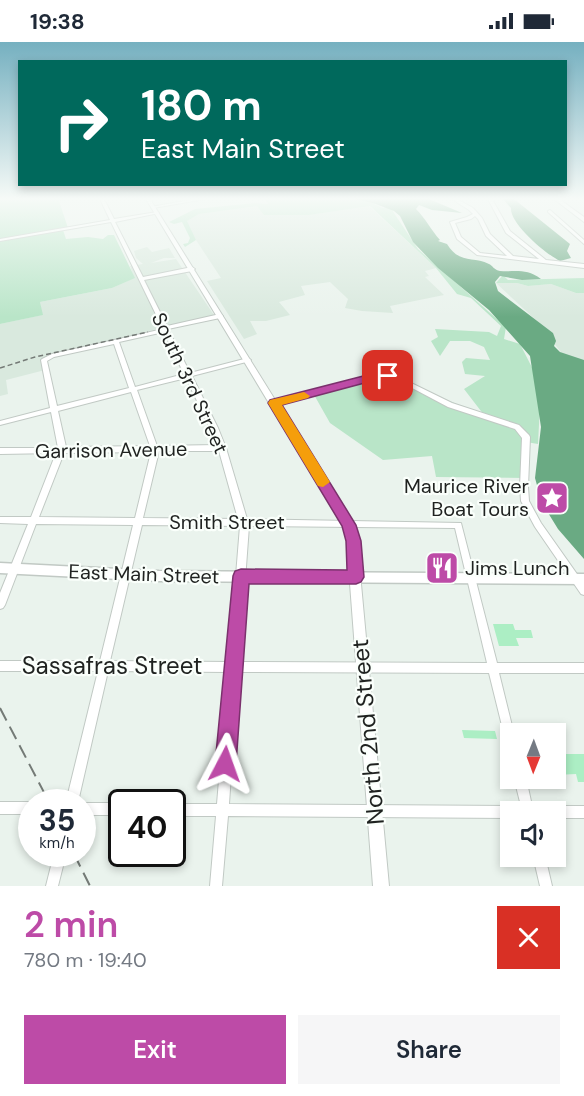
<!DOCTYPE html>
<html lang="en">
<head>
<meta charset="utf-8">
<style>
  :root { --surface:#fff; --page:#f6f6f7; --text:#1f2937; --muted:#747a83; --accent:#bd4ba7 }
  body { margin:0; font-family:"DM Sans",sans-serif; background:var(--page); color:var(--text); height:100vh; display:flex; flex-direction:column; font-size:22px; white-space:nowrap }
  * { box-sizing:border-box; margin:0 }
  p { font-size:20px; color:var(--muted) }
  .icon { flex:none; width:33px; height:33px; fill:none; stroke:currentColor; stroke-width:2; stroke-linecap:round; stroke-linejoin:round }
  .map { position:relative; height:844px; overflow:hidden }
  .drawer { display:flex; flex-direction:column; background:var(--surface); flex:1 }
  .drawer>* { flex:none }
  .guide { position:absolute; left:18px; top:18px; width:549px; height:126px; border-radius:0px; box-shadow:0 3px 9px #0003; background:#00695c; color:#fff; overflow:hidden }
  .needle { width:39px; rotate:181deg }
  .buttons { position:absolute; left:500px; top:681px; display:grid; gap:12px }
  .buttons a { display:grid; place-items:center; width:66px; height:66px; border-radius:0px; background:var(--surface); box-shadow:0 3px 9px #0003; font-size:30px }
  .speed { position:absolute; left:18px; top:747px; display:flex; gap:12px; font-size:30px; font-weight:700; text-align:center }
  .speed>* { display:grid; place-content:center; width:78px; height:78px; border-radius:50%; background:var(--surface); box-shadow:0 3px 9px #0003; line-height:1 }
  .speed small { font-size:15px; font-weight:400 }
  .speed .limit { border:3px solid #111; border-radius:9px; background:#fff; color:#111 }
  .pin { position:absolute; display:grid; place-items:center; width:51px; height:51px; color:#fff; margin:-26px; border-radius:12px; box-shadow:0 3px 9px #0006 }
  .me { position:absolute; width:66px; margin:-33px; rotate:4deg; stroke-linejoin:round; filter:drop-shadow(0 0 4px #0008) }
  .turn { display:flex; align-items:center; gap:21px; height:126px; padding:0 24px; font-size:27px }
  .turn .icon { width:78px; height:78px; stroke-width:2.5 }
  .turn b { display:block; font-size:42px; line-height:51px }
  .round { display:grid; place-items:center; flex:none; width:63px; height:63px; border-radius:0px; background:var(--page) }
  .summary { display:flex; align-items:center; justify-content:space-between; height:102px; padding:0 24px }
  h1 { font-size:36px; font-weight:600; line-height:45px; color:var(--accent) }
  .cta { display:flex; gap:12px; margin-top:auto; padding:12px 24px }
  .cta a { flex:1; height:69px; border-radius:0px; background:var(--accent); color:#fff; font-size:24px; font-weight:600; line-height:69px; text-align:center }
  .cta a+a { background:var(--page); color:var(--text) }
  .status { display:flex; justify-content:space-between; align-items:center; height:42px; padding:0 30px; background:var(--surface); direction:ltr }
  .status svg { height:16px; fill:currentColor }
  .map>svg:first-child { display:block }
</style>
</head>
<body>
<div class="status"><b>19:38</b><svg viewBox="0 0 49 12"><path d="M0 12V9h3v3zM5 12V6h3v6zM10 12V3h3v9zM15 12V0h3v12zM26 1h20v11H26zM47 4h2v5h-2z"/></svg></div>
<div class="map">
<svg width="584" height="844" viewBox="0 0 584 844">
  <rect width="100%" height="100%" fill="#eaf3ed"/>
  <!-- built -->
  <path fill="#d9e9de" d="M257,164l51,9 61,-9 67,62 -11,3 4,5 -4,1 19,18 -54,11 3,7 -31,-2 -17,-3 3,-9 -18,-17 -29,4 4,9 -26,7 11,13 -24,6h-16l7,13 -13,5 -37,-58 14,-3 -25,-38 -10,-19 13,-7z
    M147,205l5,5 17,-4 6,10h-11l-13,5 25,-4 38,56 -171,42 2,13 -39,10 2,14 -8,2v-72l42,-9 -2,-13 72,-14 22,-10 -4,-12 13,-2 -7,-6 -2,-7z
    M496,241h21l11,3 23,-2 25,9h8v68l-21,-6 -25,-33z"/>
  <!-- green -->
  <path fill="#b9e5c8" d="M0,157h73l-14,2 9,27 -5,2 3,9 22,-2 15,2 5,-4h6l21,43 -23,10 -72,14 3,13 -43,9z
    M264,157h121l-11,5 9,4 7,-1 28,42 88,78 -2,12 16,5 21,41 -3,59 -12,-2 -2,36 -88,-1 -4,-21 -49,4 -53,-37 -17,-30 77,-16 94,38 -20,-26 21,-13 -20,-2 -3,-12 4,-4 24,2 -6,-13 -14,-6h-20l-10,15 -9,-15 7,-4 -3,-8 54,3 8,4 4,-10 -30,-28 -14,-4 -21,-26 -66,-62 -61,9h-45l-7,-9 -58,8 -12,7 9,19 -11,7 -2,-3 5,-1 2,-5 -8,-16 -8,2 -5,-2 26,-13 60,-6 13,1z
    M503,233l5,5 76,-2v15h-8l-25,-9 -23,2 -11,-3h-21z"/>
  <!-- water -->
  <path fill="#6aaa83" d="M355,157h74l33,14 -30,-3 -13,-5 -3,4c10,10 15,21 24,31l-2,1 9,3c12,20 26,12 42,20 4,2 5,6 11,7 16,1 26,-3 41,8l-19,1 -22,-4 -5,6 3,9 55,42 3,8 -2,5 6,6 24,8v199l-26,-30 -16,-26 -7,-25 6,-51 -11,-71 -41,-46 -51,-42 -25,-26 -13,-26 -6,-5 -21,-8z
    M503,157h11l56,45 -3,7 4,7 -11,3c-14,-7 -50,-37 -49,-53z"/>
  <!-- building -->
  <path fill="#aceec4" d="M493,582h20l2,6h16l2,8h-17l3,8h-20z
    M462,688l33,1 2,8 -33,-1z
    M555,712h29v28h-6l-2,-8 -21,1z"/>
  <g fill="none" stroke-linecap="round" stroke-linejoin="round">
    <defs>
      <path id="minor" d="M100,157h4l10,20 43,-7 2,1 -44,9 28,55 49,-10 3,2 -3,2 -48,9 23,46 53,-12 3,2 -3,2 -52,11 22,44 58,-15 3,2 -1,1 -58,15 26,52 8,20 21,71 214,4 36,140h87v10h-85l15,61h-4v9l-4,-1 -1,-4 -16,-65 -251,-1 -9,132 292,2 -7,-28h12l6,28h8l4,2 2,4h-36v6l-282,-2 -6,70h-12l6,-70h-44v-12h45l11,-132 -120,-1 -30,131h-12l32,-131h-98v-10h100l33,-136 -97,-1 -31,81 -2,3 -3,1v-16l28,-69 -28,-1v-6h31l25,-64 -56,1v-6h58l-7,-36 -51,13v-4l50,-13 -9,-48 1,-1 10,-5 111,-25 -52,-107 -111,19v-2l110,-19zM164,290l20,42 -49,13 -16,-45zM114,302l15,44 -72,18 -10,-45 7,-4zM186,336l24,50 7,17 -60,1 -20,-56zM131,350l19,54 -84,1 -8,-36zM159,409h60l19,68 -95,-1zM151,410l-16,66 -96,-1 25,-64zM142,483l98,1 -11,136 -119,-1zM249,484l206,2 32,135 -248,-1z
        M195,157h10l-52,9 -2,-1z
        M452,157h5l16,9 9,10 8,16 23,22 26,3 -33,-26 -18,-34h4l18,32 36,29 38,4v4l-107,-13 -20,-16 -7,-17 17,-5 6,-3 -4,-4zM475,174l3,3 8,17 21,20 -27,-3 -19,-16 -6,-14 16,-4z
        M550,168l34,30v4l-36,-32v-1z
        M388,332l15,5 49,24 67,22 10,10 1,2 -2,50 1,14 12,22 43,61v11l-3,-1 -46,-67 -14,-26 -1,-14 2,-49 -7,-9 -67,-22 -49,-26 -11,-3 -17,2 -97,25 -3,-2 3,-2 97,-25z
        M0,760h33h-1v12h-32z
        M82,761h40v12h-40z
        M555,764h29v12h-29v-6h-6l2,-4z
        M54,812h12l-8,32h-12z
        M533,814h12l7,30h-12z"/>
      <path id="major" d="M146,157h4l206,331 33,356h-16l-27,-355z
        M554,157h5l25,18v5z"/>
      <path id="highway" d="M0,521l159,8 425,3v10l-425,-3 -159,-8z"/>
    </defs>
    <!-- minor casing -->
    <use href="#minor" stroke="#c1c9c4" stroke-width="2"/>
    <!-- major casing -->
    <use href="#major" stroke="#c1c9c4" stroke-width="2"/>
    <!-- highway casing -->
    <use href="#highway" stroke="#c1c9c4" stroke-width="3"/>
    <!-- minor -->
    <use href="#minor" fill="#fff" fill-rule="evenodd"/>
    <!-- major -->
    <use href="#major" fill="#fff" fill-rule="evenodd"/>
    <!-- highway -->
    <use href="#highway" fill="#fff" fill-rule="evenodd"/>
    <!-- rail-far1 -->
    <path stroke="#747a76" stroke-width="1.5" stroke-dasharray="5 3" stroke-linecap="butt" d="M0,326l35,-11 113,-25"/>
    <!-- rail -->
    <path stroke="#747a76" stroke-width="2" stroke-dasharray="14 7" stroke-linecap="butt" d="M0,666l49,94
      M74,812l16,32"/>
  </g>
  <!-- sky -->
  <linearGradient id="sky" x2="0" y2="1"><stop stop-color="#75b0c0"/><stop offset="0.57" stop-color="#f6faf7"/><stop offset="1" stop-color="#f6faf7" stop-opacity="0"/></linearGradient>
  <rect width="584" height="275" fill="url(#sky)"/>
  <!-- route -->
  <path fill="#bd4ba7" stroke="#7b316d" stroke-width="1.5" d="M388,331l4,1v5l-20,2 -90,24 74,120 5,16 3,36 -3,5 -5,2h-107l-13,180 -3,7 -8,3 -7,-3 -3,-7 18,-188 2,-5 6,-2 106,1 -1,-29 -4,-15 -74,-123 2,-3 101,-26z"/>
  <!-- slow -->
  <path fill="#f59e0b" d="M304,350l6,4 -2,2 -26,7 48,77 -7,5 -5,-1 -50,-83 2,-3z"/>
  <!-- icons -->
  <defs>
    <symbol id="sight-square" viewBox="-11 -11 22 22"><rect x="-9" y="-9" width="18" height="18" rx="4" fill="#bd4ba7" stroke="#fafffb"/><path d="M0-6L1.8-2.2L6-1.7L2.9 1.2L3.7 5.4L0 3.3L-3.7 5.4L-2.9 1.2L-6-1.7L-1.8-2.2Z" fill="#fff"/></symbol>
    <symbol id="restaurant-square" viewBox="-11 -11 22 22"><rect x="-9" y="-9" width="18" height="18" rx="4" fill="#bd4ba7" stroke="#fafffb"/><path d="M-5-6h1v4h1v-4h1v4h1v-4h1v5L-1.5 .5V6h-2V.5L-5-1ZM5-6V6H3V1.5H1.5Q1.5-4 5-6Z" fill="#fff"/></symbol>
  </defs>
  <g fill-rule="evenodd">
    <use href="#sight-square" x="533" y="437" width="38" height="38"/>
    <use href="#restaurant-square" x="423" y="507" width="38" height="38"/>
  </g>
  <g text-anchor="middle" stroke-width="4.5" stroke-linejoin="round" paint-order="stroke">
    <!-- street labels -->
    <g font-size="20" fill="#1f2220" stroke="#fafffb">
      <text transform="translate(190 341) rotate(65)" y="7">South 3rd Street</text>
      <text transform="translate(111 408) rotate(-1)" y="7">Garrison Avenue</text>
      <text x="227" y="487">Smith Street</text>
      <text transform="translate(144 532) rotate(2)" y="7">East Main Street</text>
    </g>
    <!-- poi labels -->
    <g font-size="20" fill="#1f2220" stroke="#fafffb" text-anchor="end">
      <text x="529" y="451">Maurice River<tspan x="529" dy="23">Boat Tours</tspan></text>
      <text x="465" y="533" text-anchor="start">Jims Lunch</text>
    </g>
    <!-- near-street labels -->
    <g font-size="24" fill="#1f2220" stroke="#fafffb">
      <text x="112" y="632">Sassafras Street</text>
      <text transform="translate(368 690) rotate(-95)" y="8">North 2nd Street</text>
    </g>
  </g>
</svg>
<div class="buttons">
<a><svg class="needle" viewBox="-14 -14 28 28"><path d="M0-13l5 13h-10z" fill="#e53935"/><path d="M0 13l5-13h-10z" fill="#747a83"/></svg></a>
<a><svg class="icon" aria-label="sound" viewBox="0 0 24 24"><path d="M4 9h4l5-4v14l-5-4H4zM17 9q2 3 0 6"/></svg></a>
</div>
<div class="speed"><div>35<small>km/h</small></div><div class="limit">40</div></div>
<div class="pin" style="left:388px;top:334px;background:#d93025"><svg class="icon" aria-label="arrive" viewBox="0 0 24 24"><path d="M6 21V4h12l-3 4 3 4H6"/></svg></div>
<svg class="me" style="left:225px;top:722px" viewBox="-20 -20 40 40"><path d="M0-17L14 15 0 8-14 15z" fill="#bd4ba7" stroke="#fff" stroke-width="4"/></svg>
<div class="guide">
<div class="turn"><svg class="icon" aria-label="right" viewBox="0 0 24 24"><path d="M7 20v-9h11M14 6l5 5-5 5"/></svg><div><b>180 m</b>East Main Street</div></div>
</div>
</div>
<section class="drawer">
<div class="summary"><div><h1>2 min</h1><p>780 m · 19:40</p></div><a class="round" style="background:#d93025;color:#fff"><svg class="icon" aria-label="close" viewBox="0 0 24 24"><path d="M6 6l12 12M18 6L6 18"/></svg></a></div>
<div class="cta"><a>Exit</a><a>Share</a></div>
</section>
</body>
</html>
